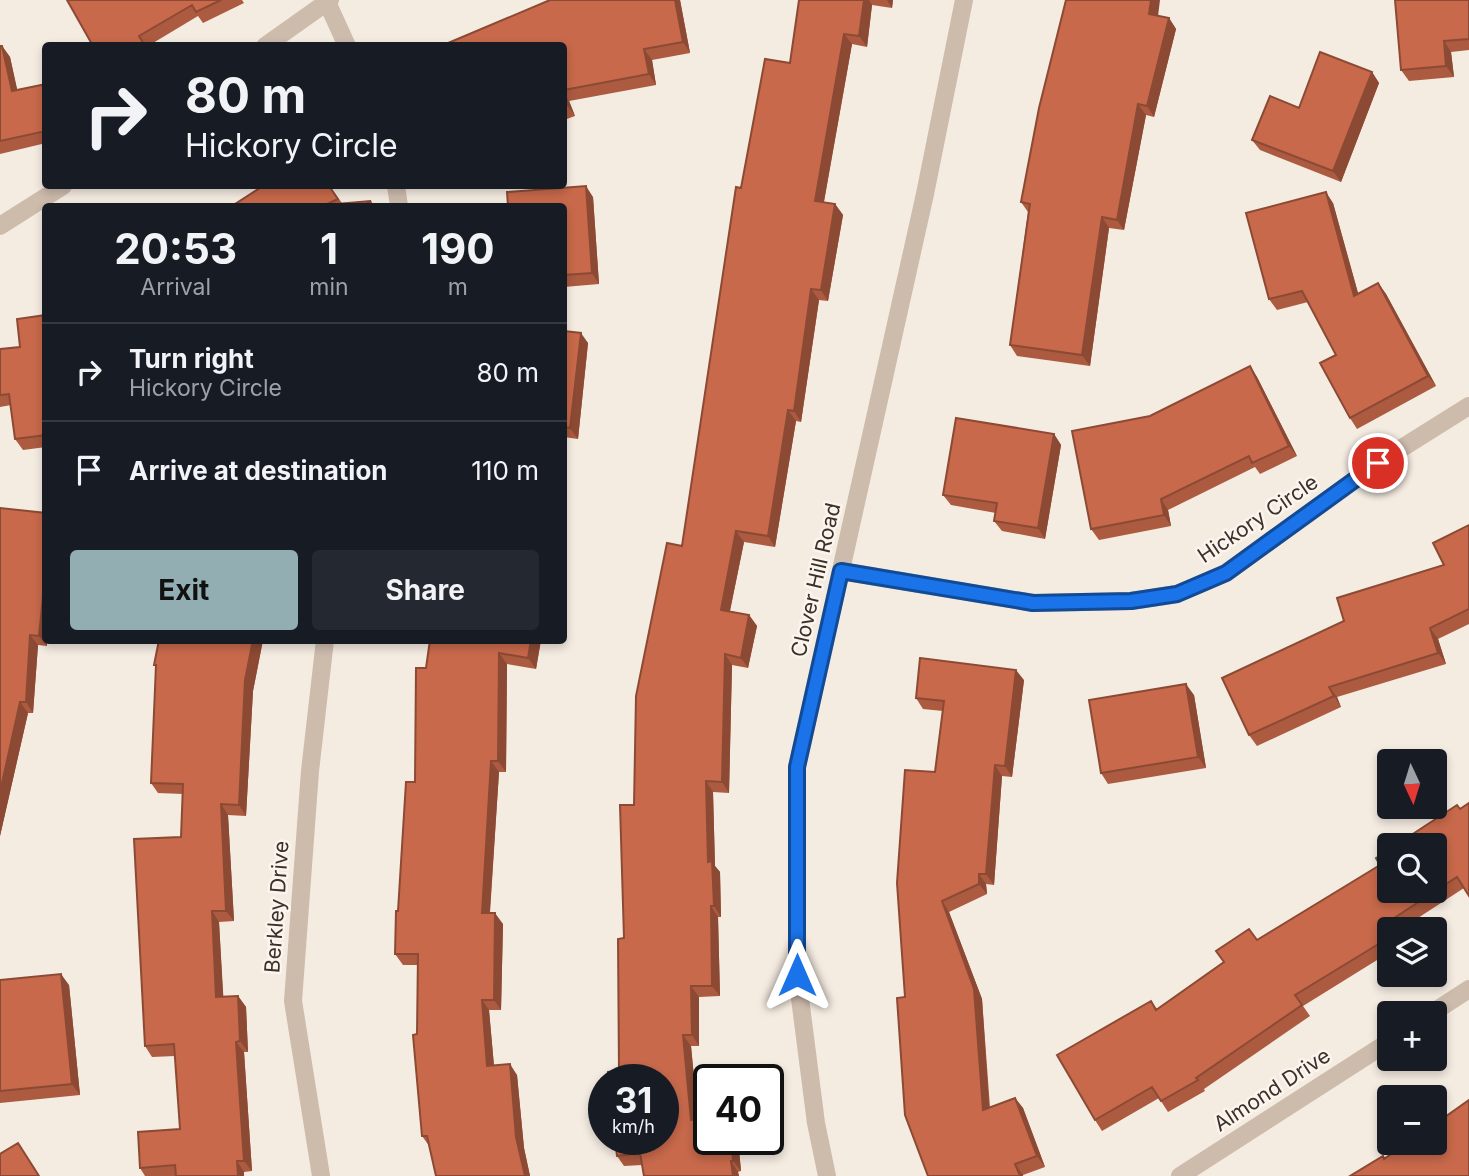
<!DOCTYPE html>
<html lang="en">
<head>
<meta charset="utf-8">
<style>
  :root { --surface:#171b24; --page:#242831; --text:#f1f3f6; --muted:#9ea1a6; --line:#363941; --accent:#92aeb2 }
  body { margin:0; font-family:Inter,sans-serif; background:var(--page); color:var(--text); height:100vh; display:flex; flex-direction:column; font-size:26px; white-space:nowrap }
  * { box-sizing:border-box; margin:0 }
  p { font-size:23px; color:var(--muted) }
  .icon { flex:none; width:38px; height:38px; fill:none; stroke:currentColor; stroke-width:2; stroke-linecap:round; stroke-linejoin:round }
  .map { position:relative; flex:1; overflow:hidden }
  .panel { position:absolute; left:42px; top:203px; width:525px; height:441px; display:flex; flex-direction:column; background:var(--surface); border-radius:7px; box-shadow:0 4px 10px #0003 }
  .panel>* { flex:none }
  .banner { position:absolute; left:42px; top:42px; width:525px; height:147px; border-radius:7px; box-shadow:0 4px 10px #0003; background:#171b24; color:var(--text); overflow:hidden }
  .needle { width:46px; rotate:176deg }
  .fabs { position:absolute; left:1377px; top:749px; display:grid; gap:14px }
  .fabs a { display:grid; place-items:center; width:70px; height:70px; border-radius:7px; background:var(--surface); box-shadow:0 4px 10px #0003; font-size:35px }
  .speed { position:absolute; left:588px; top:1064px; display:flex; gap:14px; font-size:35px; font-weight:700; text-align:center }
  .speed>* { display:grid; place-content:center; width:91px; height:91px; border-radius:50%; background:var(--surface); box-shadow:0 4px 10px #0003; line-height:1 }
  .speed small { font-size:18px; font-weight:400 }
  .speed .limit { border:4px solid #111; border-radius:10px; background:#fff; color:#111 }
  .pin { position:absolute; display:grid; place-items:center; width:60px; height:60px; color:#fff; margin:-30px; border:4px solid #fff; border-radius:50%; box-shadow:0 2px 7px #0007 }
  .me { position:absolute; width:77px; margin:-38px; rotate:0deg; stroke-linejoin:round; filter:drop-shadow(0 0 5px #0008) }
  .turn { display:flex; align-items:center; gap:24px; height:147px; padding:0 28px; font-size:32px }
  .turn .icon { width:91px; height:91px; stroke-width:2.5 }
  .turn b { display:block; font-size:49px; line-height:60px }
  .eta { display:flex; justify-content:space-evenly; align-items:center; height:119px; text-align:center }
  .eta b { font-size:42px; font-weight:700; line-height:49px }
  .action { display:flex; gap:14px; margin-top:auto; padding:14px 28px }
  .action a { flex:1; height:80px; border-radius:7px; background:var(--accent); color:#111; font-size:28px; font-weight:700; line-height:80px; text-align:center }
  .action a+a { background:var(--page); color:var(--text) }
  ul { padding:0; list-style:none }
  li { display:flex; align-items:center; gap:21px; height:98px; padding:0 28px; border-top:2px solid var(--line) }
  li div { flex:1 }
  li b { display:block; font-size:26px }
  li em { font-style:normal }
  .map>svg:first-child { display:block }
</style>
</head>
<body>
<div class="map">
<svg width="1469" height="1176" viewBox="0 0 1469 1176">
  <rect width="100%" height="100%" fill="#f4ebe1"/>
  <g fill="none" stroke-linecap="round" stroke-linejoin="round">
    <!-- minor -->
    <path stroke="#cdbbac" stroke-width="18" d="M327,2l20,44
      M265,46l65,-46
      M396,186l3,20
      M0,226l63,-40
      M841,571l192,32 98,-2 46,-7 49,-21 152,-110 91,-57
      M1432,1013l37,-24
      M321,1176l-28,-175 17,-230 15,-131
      M1180,1176l210,-135"/>
    <!-- tertiary -->
    <path stroke="#cdbbac" stroke-width="18" d="M827,1176l-11,-53 -19,-148v-208l128,-573 39,-194"/>
  </g>
  <!-- wall -->
  <path fill="#ac5a40" d="M67,0h175l2,3 -41,20 -5,-7 -50,30h-55z
    M550,0h130l10,53 -38,7 4,25 -87,16 6,15 -11,4v-74z
    M799,0h94l-1,8 -20,-3 -5,42 -15,-3 -28,158 11,2 8,11 -15,86 -9,-1 -18,122 -5,-1 -21,126 -31,-5 -14,69 19,4 8,11 -9,42 -16,-3 -3,128 -16,-1 2,74 5,6 1,45h-3l2,79 -21,1v49h-8l7,73 40,20 3,32 -3,1 1,4h-95l-2,-11 -18,1 -7,-10 7,-218 10,-133 48,-259 59,-358 49,-125z
    M1469,0v50l-18,2 3,25 -45,4 -8,-11z
    M1158,16l11,2 7,11 -22,88 -8,-2 -22,115 -15,-2 -19,138 -73,-10 -7,-11 18,-133 -7,-10z
    M0,46h2l8,11 7,33 29,-6v59l-46,11z
    M1372,72l7,11 -38,99 -81,-32 -8,-10 47,-32z
    M329,186l13,17 29,-2 3,5h-142z
    M593,197l6,87 -35,3v-81z
    M1333,203l25,91 20,-11 8,11 50,92 -79,43 -7,-11 -14,-63 -28,-53 -31,8 -8,-11z
    M46,315v132l-23,3 -8,-11 -4,-34 -11,2v-58l20,-2z
    M564,331l24,12 -10,96 -14,-2z
    M1250,366l7,11 40,79 -37,18 -5,-7 -87,43 3,16 -72,14 -8,-11 59,-113z
    M1054,434l7,11 -16,94 -43,-8 -8,-10 2,-8 -45,-8 -8,-10z
    M0,508l46,132h1v6l-9,-1 -5,68h-5l-28,123z
    M1469,525v99l-31,15 8,25 -109,33 4,10 -84,39 -8,-11 95,-114 100,-56z
    M159,640h104l-10,51 -7,125 -18,-1 6,106 -15,1 4,75 15,-1 8,11 2,45h-4l8,119 -8,1v4h-99l-5,-8 40,-39 -5,-73 -23,1 -7,-11 36,-209 2,-43 -25,-1 -7,-10 5,-115 -2,-3z
    M430,640h111l-5,29 -29,-5 -1,108h-7l-9,141 13,11 -2,86h-12l5,56 23,9 7,73 6,28h-94l-6,-29 -8,-11 -4,-171h-15l-8,-11 3,-43 17,-129 11,-114z
    M1024,680l-12,97 -10,-1 -8,109 -8,-1 1,10 -38,18 33,87 8,108 25,-9 8,10 22,59 -22,8v1h-95l-23,-179 38,-286 -20,-2 -7,-11z
    M1194,695l12,73 -98,16 -7,-11z
    M1460,809l4,79 -63,41h-11v23l-87,54 7,10 -106,73 1,2 -37,21 -9,-14 -57,33 -7,-11 56,-119 6,8 100,-69 123,-75z
    M0,980l69,5 11,110 -80,8z"/>
  <!-- shaded-wall -->
  <path fill="#8c4a34" d="M675,0h5l10,53 -7,-11z
    M864,0h5l3,5 -5,42 -8,-11z
    M887,0h6l-1,8z
    M1151,0h9l-3,24 -8,-10z
    M1169,18l7,11 -22,88 -7,-11z
    M844,34l8,10 -30,168 -7,-11z
    M1444,41l7,11 3,25 -8,-11z
    M2,46l8,11 10,45 -8,-11z
    M644,49l8,11 4,25 -7,-11z
    M1372,72l7,11 -38,99 -8,-11z
    M564,94l5,7 6,15 -8,-11z
    M1138,104l8,11 -22,115 -7,-10z
    M586,186l7,11 6,87 -7,-11z
    M1326,192l7,11 29,104 -8,-11z
    M835,204l8,11 -15,86 -7,-11z
    M1102,217l7,11 -19,138 -8,-11z
    M1378,283l8,11 50,92 -8,-10z
    M811,289l8,11 -18,122 -7,-11z
    M581,333l7,10 -10,96 -8,-11z
    M1250,366l7,11 40,79 -8,-10z
    M788,410l8,11 -21,126 -7,-11z
    M1054,434l7,11 -16,94 -7,-11z
    M1161,499l7,11 3,16 -7,-11z
    M736,531l8,11 -16,78 -7,-10z
    M46,567v73h1v6l-8,-10z
    M749,615l8,11 -9,42 -7,-10z
    M1430,628l8,11 8,25 -8,-11z
    M30,635l8,10 -5,68 -7,-11z
    M253,640h10l-10,51 -7,125 -7,-11 6,-125z
    M531,640h10l-5,29 -8,-11z
    M499,653l8,11 -1,108 -8,-11z
    M725,654l7,11 -3,128 -7,-11z
    M1016,670l8,10 -12,97 -7,-11z
    M1186,684l8,11 12,73 -8,-11z
    M1329,687l8,10 4,10 -7,-11z
    M20,702l8,11 -28,123v-44z
    M491,761l8,11 -10,151 -7,-10z
    M995,765l7,11 -8,109 -8,-11z
    M706,781l7,11 2,74 5,6 1,45 -7,-11 -6,-44z
    M221,804l7,11 6,106 -8,-10z
    M979,874l7,10 1,10 -8,-10z
    M942,901l7,11 33,87 8,121 -7,-10z
    M711,906l7,11 2,79 -8,-10z
    M212,911l7,11 5,86 -8,-11z
    M495,913l8,11 -2,86 -7,-10z
    M61,974l8,11 11,110 -8,-11z
    M691,986l8,11v49l-7,-11z
    M238,996l8,11 2,45 -8,-11z
    M482,1000l7,10 6,67 -8,-11z
    M683,1035l8,11 8,84 -8,-10z
    M236,1042l8,10 8,119 -8,-10z
    M510,1064l7,11 7,73 6,28h-5l-9,-39z
    M1015,1098l8,10 22,59 -8,-11z
    M731,1139h7l3,32 -8,-10z
    M237,1161l7,11v4h-6z
    M731,1161l7,11 1,4h-6z
    M1015,1164l8,11v1h-3z"/>
  <!-- building -->
  <path fill="#c8694b" stroke="#8c4a34" stroke-width="2" d="M67,0h154l-25,12 -4,-7 -53,31 6,10h-52z
    M550,0h125l8,42 -39,7 5,25 -85,16v-44h-123z
    M799,0h65l-5,36 -15,-2 -29,167 20,3 -14,86 -10,-1 -17,122 -6,-1 -20,126 -32,-5 -15,79 28,5 -8,43 -16,-4 -3,128 -16,-1 2,81 4,-1 2,45h-3l1,80h-21l1,49h-9l8,85 18,-2v21h22l2,22h-2l2,15h-89l-4,-23 -23,3 -2,-17h48v-59h-54l-1,-8 11,-1 -1,-132 6,-1 -4,-133h14l2,-109 31,-153 15,3 54,-359 5,1 24,-129 25,4z
    M1066,0h85l-2,14 20,4 -22,88 -9,-2 -21,116 -15,-3 -20,138 -72,-10 20,-141 -9,-2 18,-94z
    M1395,0h74v39l-25,2 2,25 -45,4z
    M0,46h2l10,45 34,-7v47l-46,10z
    M1320,52l52,20 -39,99 -81,-31 18,-44 29,12z
    M564,96l3,9 -3,2z
    M263,186h66l9,13 -13,6 46,-4 -8,5h-131z
    M586,186l6,87 -28,2v-69h-56l-1,-14z
    M1326,192l28,104 24,-13 50,93 -78,42 -30,-55 16,-8 -34,-64 -33,8 -23,-86z
    M46,315v120l-31,4 -6,-45 -9,1v-46l20,-2 -3,-28z
    M564,331l17,2 -11,95 -6,-1z
    M1250,366l39,80 -37,17 -3,-7 -88,43 3,16 -73,14 -19,-98 78,-15z
    M956,418l98,16 -16,94 -44,-7 3,-18 -54,-8z
    M0,508l46,5v54l-7,69 -9,-1 -4,67h-6l-20,90z
    M1469,525v84l-39,19 8,25 -109,34 5,9 -85,39 -27,-57 122,-57 -7,-23 107,-33 -11,-22z
    M159,640h94l-8,40 -6,125 -18,-1 5,107h-14l4,86 22,-1 2,45 -4,1 8,119h-7l1,15h-62l-1,-11 -35,3 -2,-36 42,-3 -6,-85 -29,2 -11,-207 47,-2 2,-53 -32,-1 5,-118h-2z
    M430,640h101l-3,18 -29,-5 -1,108h-7l-9,152h13l-1,87h-12l5,66 23,-2 6,73 9,39h-89l-9,-40h-5l-9,-101 4,-1 1,-80h-23l1,-43h2l8,-129h9l1,-114h10z
    M920,658l96,12 -11,96 -10,-1 -9,109h-7v10l-37,17 32,88 9,121 32,-12 22,58 -22,8 5,12h-92l-23,-61 -8,-117 8,-1 -8,-114 8,-113 30,2 9,-71 -28,-3z
    M1186,684l12,73 -97,16 -12,-73z
    M1469,803v93l-12,-19 -72,47 5,8v5l-95,58 7,10 -106,73 2,2 -37,21 -9,-14 -57,33 -38,-65 94,-54 5,9 68,-48 -8,-11 33,-22 8,11 123,-75 -4,-7 14,-8v41h45v-46h-39l61,-40 3,4z
    M61,974l11,110 -72,7v-111z
    M1469,1100v76h-119l33,-20 1,3 23,-16h28v-19z
    M18,1143l21,33h-39v-22z"/>
  <g fill="none" stroke-linecap="round" stroke-linejoin="round">
    <defs>
      <path id="route" d="M797,975v-208l44,-196 192,32 98,-2 46,-7 49,-21 152,-110"/>
    </defs>
    <!-- route casing -->
    <use href="#route" stroke="#114b97" stroke-width="18"/>
    <!-- route -->
    <use href="#route" stroke="#1a73e8" stroke-width="12"/>
  </g>
  <g text-anchor="middle" stroke-width="5" stroke-linejoin="round" paint-order="stroke">
    <!-- street labels -->
    <g font-size="21" fill="#3b302b" stroke="#fbf5ee">
      <text transform="translate(1258 519) rotate(-34)" y="7">Hickory Circle</text>
      <text transform="translate(816 580) rotate(-77)" y="7">Clover Hill Road</text>
      <text transform="translate(277 907) rotate(-86)" y="7">Berkley Drive</text>
      <text transform="translate(1272 1090) rotate(-33)" y="7">Almond Drive</text>
    </g>
  </g>
</svg>
<div class="fabs">
<a><svg class="needle" viewBox="-14 -14 28 28"><path d="M0-13l5 13h-10z" fill="#e53935"/><path d="M0 13l5-13h-10z" fill="#9ea1a6"/></svg></a>
<a><svg class="icon" aria-label="search" viewBox="0 0 24 24"><circle cx="10" cy="10" r="6"/><path d="M15 15l6 6"/></svg></a>
<a><svg class="icon" aria-label="layers" viewBox="0 0 24 24"><path d="M12 4l9 5-9 5-9-5zM3 14l9 5 9-5"/></svg></a>
<a>+</a>
<a>−</a>
</div>
<div class="speed"><div>31<small>km/h</small></div><div class="limit">40</div></div>
<div class="pin" style="left:1378px;top:463px;background:#d93025"><svg class="icon" aria-label="arrive" viewBox="0 0 24 24"><path d="M6 21V4h12l-3 4 3 4H6"/></svg></div>
<svg class="me" style="left:797px;top:975px" viewBox="-20 -20 40 40"><path d="M0-17L14 15 0 8-14 15z" fill="#1a73e8" stroke="#fff" stroke-width="4"/></svg>
<div class="banner">
<div class="turn"><svg class="icon" aria-label="right" viewBox="0 0 24 24"><path d="M7 20v-9h11M14 6l5 5-5 5"/></svg><div><b>80 m</b>Hickory Circle</div></div>
</div>
<section class="panel">
<div class="eta">
<div><b>20:53</b><p>Arrival</p></div>
<div><b>1</b><p>min</p></div>
<div><b>190</b><p>m</p></div>
</div>
<ul>
<li><svg class="icon" aria-label="right" viewBox="0 0 24 24"><path d="M7 20v-9h11M14 6l5 5-5 5"/></svg><div><b>Turn right</b><p>Hickory Circle</p></div><em>80 m</em></li>
<li><svg class="icon" aria-label="arrive" viewBox="0 0 24 24"><path d="M6 21V4h12l-3 4 3 4H6"/></svg><div><b>Arrive at destination</b></div><em>110 m</em></li>
</ul>
<div class="action"><a>Exit</a><a>Share</a></div>
</section>
</div>
</body>
</html>
